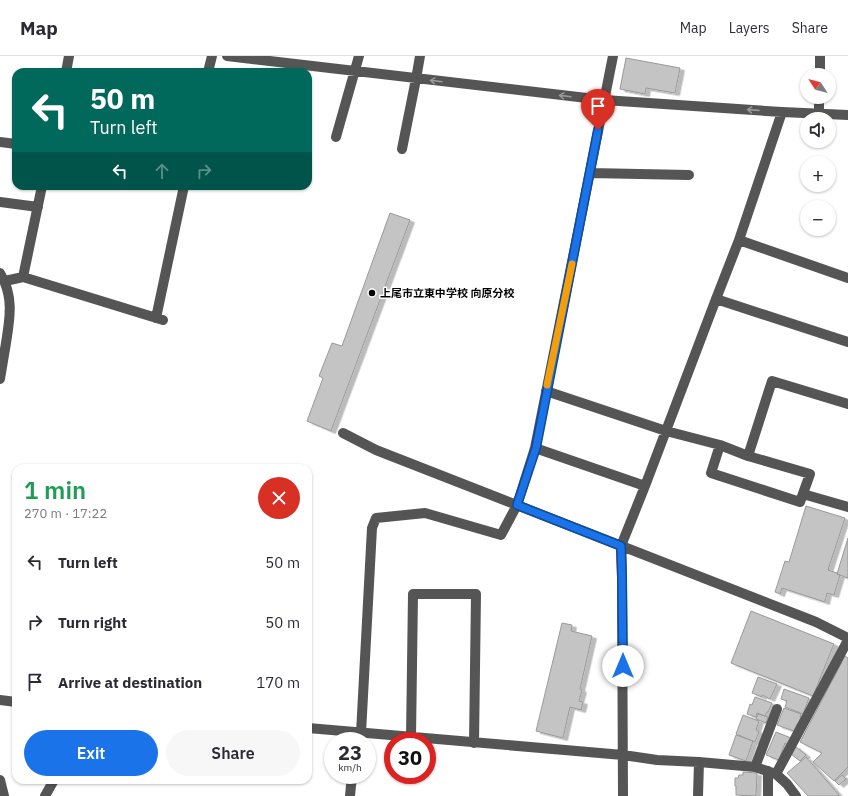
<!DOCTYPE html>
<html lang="en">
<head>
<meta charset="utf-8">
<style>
  :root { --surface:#fff; --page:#f7f7f7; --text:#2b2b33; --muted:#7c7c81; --line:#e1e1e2; --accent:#1a73e8 }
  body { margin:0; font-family:"IBM Plex Sans","Noto Sans JP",sans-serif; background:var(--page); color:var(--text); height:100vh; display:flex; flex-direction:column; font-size:15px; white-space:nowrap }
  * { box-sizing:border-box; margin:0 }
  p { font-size:13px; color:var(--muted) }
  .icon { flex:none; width:22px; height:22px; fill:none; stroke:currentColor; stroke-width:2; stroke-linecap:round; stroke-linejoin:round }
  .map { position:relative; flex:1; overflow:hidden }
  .side { position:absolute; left:12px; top:408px; width:300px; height:320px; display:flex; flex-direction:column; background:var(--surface); border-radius:12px; box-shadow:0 1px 3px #0004 }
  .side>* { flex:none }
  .banner { position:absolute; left:12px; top:12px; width:300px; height:122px; border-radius:12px; box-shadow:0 1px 3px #0004; background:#00695c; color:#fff; overflow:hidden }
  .needle { width:26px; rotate:306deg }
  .fabs { position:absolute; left:800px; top:12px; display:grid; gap:8px }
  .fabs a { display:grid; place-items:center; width:36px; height:36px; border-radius:50%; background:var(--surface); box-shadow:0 1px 3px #0004; font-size:20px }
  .speed { position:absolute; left:324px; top:676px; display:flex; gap:8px; font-size:20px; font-weight:700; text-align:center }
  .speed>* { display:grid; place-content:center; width:52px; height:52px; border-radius:50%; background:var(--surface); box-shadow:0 1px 3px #0004; line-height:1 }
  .speed small { font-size:10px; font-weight:400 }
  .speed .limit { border:6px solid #d22; background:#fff; color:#111 }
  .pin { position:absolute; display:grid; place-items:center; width:34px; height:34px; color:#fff; margin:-41px -17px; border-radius:50% 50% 50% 0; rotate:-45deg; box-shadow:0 0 4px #0007 }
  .pin .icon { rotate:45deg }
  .me { position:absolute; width:44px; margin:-22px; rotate:0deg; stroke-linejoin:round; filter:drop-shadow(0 0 3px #0008) }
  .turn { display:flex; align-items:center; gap:14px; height:84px; padding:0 12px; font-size:18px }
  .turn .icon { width:52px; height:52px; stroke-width:2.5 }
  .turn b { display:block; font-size:28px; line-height:34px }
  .lanes { display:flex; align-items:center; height:38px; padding:0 12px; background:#0003; justify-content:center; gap:20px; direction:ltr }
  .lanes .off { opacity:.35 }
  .round { display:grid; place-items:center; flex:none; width:42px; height:42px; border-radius:21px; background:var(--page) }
  .summary { display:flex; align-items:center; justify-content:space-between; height:68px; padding:0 12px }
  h1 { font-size:24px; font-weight:600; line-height:30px; color:#1e9e55 }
  .action { display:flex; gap:8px; margin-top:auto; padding:8px 12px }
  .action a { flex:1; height:46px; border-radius:24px; background:var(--accent); color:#fff; font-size:16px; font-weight:600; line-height:46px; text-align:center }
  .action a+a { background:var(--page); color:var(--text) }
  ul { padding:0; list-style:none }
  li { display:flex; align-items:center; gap:12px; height:60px; padding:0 12px }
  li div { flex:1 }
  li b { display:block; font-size:15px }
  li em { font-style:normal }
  header { display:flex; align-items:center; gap:24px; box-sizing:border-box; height:56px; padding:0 20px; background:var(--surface); border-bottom:1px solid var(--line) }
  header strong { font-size:19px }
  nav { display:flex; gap:22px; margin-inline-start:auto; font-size:14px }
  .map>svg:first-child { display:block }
</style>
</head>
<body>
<header>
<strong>Map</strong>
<nav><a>Map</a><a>Layers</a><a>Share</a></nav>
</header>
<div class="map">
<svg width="848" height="740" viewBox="0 0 848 740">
  <defs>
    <filter id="shadow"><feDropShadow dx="4.5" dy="2.5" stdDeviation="0" flood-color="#0004"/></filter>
  </defs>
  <rect width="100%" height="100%" fill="#fff"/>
  <!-- building -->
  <path fill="#c4c4c4" stroke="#999" filter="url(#shadow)" d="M626,2l54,10 -5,25 -29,-5 -1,6 -25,-5z
    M390,157l20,7 -79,211 -24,-10 16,-43 -4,-2 13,-33 10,3z
    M806,450l39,12 -17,52 9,3v1l3,1 -6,20 -7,-2 -2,9 -43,-14 -2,6 -5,-2 10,-31 4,1z
    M848,482v40l-11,-4z
    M751,555l83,33 -21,52 -82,-33z
    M562,567l10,2 -1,6 21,5 -12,53 2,1 -3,11 4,1 -2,8 -11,-3 -7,31 -27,-7z
    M845,600l3,2v109l-14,14 -21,-19 9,-9 -22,-11z
    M758,621l19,7 -7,15 -8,-4v2l-10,-4z
    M784,633l25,9 -6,16 -18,-7 2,-6 -6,-2z
    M755,641l17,6 -4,9h-1l-2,4 -8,-3 -1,4 -9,-3 3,-10 2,1z
    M784,652l17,6 -1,3h1l-3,7h-1l-3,7 -17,-6z
    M758,658l10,3 -2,6 -10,-4z
    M743,659l16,6 -3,9 3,2 -4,10 -19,-8z
    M776,676l15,6 -3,7 -3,-2 -6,17 -13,-5z
    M736,679l17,6 -7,20 -17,-6z
    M795,690l11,9 -6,6 -9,-7z
    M806,701l33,38 -1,1h-30l-21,-23z
    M743,716l14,1 -1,23 -20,-1v-9h-1v-8h3l1,-3h4z
    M842,719l4,4 -7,6 -4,-4z"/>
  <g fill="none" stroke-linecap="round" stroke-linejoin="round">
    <!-- minor -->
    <path stroke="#555" stroke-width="10" d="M227,0l377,44 178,12 66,3
      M66,16l3,-16
      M208,16l4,-16
      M820,19v-19
      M782,56l-43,128 -23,59 132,43
      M819,58v-17
      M336,81l23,-81
      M0,86l16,2
      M402,93l14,-70 4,-23
      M590,117l99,2
      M0,146l38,5
      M739,184l109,38
      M0,217c14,23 10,45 6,70 -2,12 -4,24 -6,36
      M23,221l19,-91
      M5,225l18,-4 140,43
      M156,262l28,-132
      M546,335l120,40 54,14 28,11 62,18 -10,28 -89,-29 9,-28
      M343,377l33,17 440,172 32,16
      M535,392l110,38
      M748,400l24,-75 76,23
      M803,438l45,13
      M0,644l16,2
      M308,672l315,27 34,5 42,2 56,5 21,7 11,10 9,12
      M361,677l11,-205 4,-10 49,-5 76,22 16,-30 18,-57 78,-392
      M411,681l2,-143h63l-2,149
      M755,711l22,-58
      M768,715v25
      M776,718l72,-134
      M0,724l4,16
      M45,740l9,-16
      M350,740l2,-21
      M623,740l-1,-219 -1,-31 24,-60 71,-187
      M698,740l1,-34"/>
  </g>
  <!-- one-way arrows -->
  <defs><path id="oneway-shaft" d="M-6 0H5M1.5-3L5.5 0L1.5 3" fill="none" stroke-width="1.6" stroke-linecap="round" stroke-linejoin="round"/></defs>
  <g stroke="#999">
    <use href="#oneway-shaft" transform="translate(436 25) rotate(-173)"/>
    <use href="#oneway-shaft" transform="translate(565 40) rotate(-173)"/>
    <use href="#oneway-shaft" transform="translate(753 54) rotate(-176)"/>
  </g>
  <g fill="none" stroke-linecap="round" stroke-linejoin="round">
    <defs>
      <path id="route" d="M598,74l-62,318 -19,57 104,41 1,31 1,89"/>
    </defs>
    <!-- route casing -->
    <use href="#route" stroke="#114b97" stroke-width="10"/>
    <!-- route -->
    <use href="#route" stroke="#1a73e8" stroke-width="7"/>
    <!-- slow -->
    <path stroke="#f59e0b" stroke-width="7" d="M547,329l25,-121"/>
  </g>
  <!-- markers -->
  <circle fill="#000" stroke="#fff" stroke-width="1.5" cx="372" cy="237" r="4"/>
  <g text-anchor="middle" stroke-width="3" stroke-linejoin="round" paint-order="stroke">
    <!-- poi labels -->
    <g font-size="11" font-weight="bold" fill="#000" stroke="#fff" text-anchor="start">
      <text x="380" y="241">上尾市立東中学校 向原分校</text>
    </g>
  </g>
</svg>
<div class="fabs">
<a><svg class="needle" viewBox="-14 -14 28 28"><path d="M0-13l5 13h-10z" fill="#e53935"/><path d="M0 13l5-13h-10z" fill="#7c7c81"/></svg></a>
<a><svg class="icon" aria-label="sound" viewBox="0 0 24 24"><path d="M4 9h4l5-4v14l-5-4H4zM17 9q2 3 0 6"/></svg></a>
<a>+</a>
<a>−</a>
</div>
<div class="speed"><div>23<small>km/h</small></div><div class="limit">30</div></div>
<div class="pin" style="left:598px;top:74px;background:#d93025"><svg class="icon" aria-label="arrive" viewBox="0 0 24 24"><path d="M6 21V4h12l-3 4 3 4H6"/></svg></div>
<svg class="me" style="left:623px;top:610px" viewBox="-20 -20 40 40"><circle r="19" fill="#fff"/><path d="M0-13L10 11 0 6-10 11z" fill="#1a73e8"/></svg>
<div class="banner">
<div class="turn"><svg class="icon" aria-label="left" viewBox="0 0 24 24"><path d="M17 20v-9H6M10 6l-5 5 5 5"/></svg><div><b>50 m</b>Turn left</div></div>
<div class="lanes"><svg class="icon" aria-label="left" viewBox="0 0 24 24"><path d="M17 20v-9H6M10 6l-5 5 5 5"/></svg><svg class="icon off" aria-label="ahead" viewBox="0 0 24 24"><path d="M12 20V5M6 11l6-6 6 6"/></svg><svg class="icon off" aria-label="right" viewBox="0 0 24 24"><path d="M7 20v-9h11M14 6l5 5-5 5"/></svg></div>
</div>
<section class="side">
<div class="summary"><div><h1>1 min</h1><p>270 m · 17:22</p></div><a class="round" style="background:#d93025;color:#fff"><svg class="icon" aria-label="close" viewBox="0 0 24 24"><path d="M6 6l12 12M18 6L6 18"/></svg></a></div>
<ul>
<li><svg class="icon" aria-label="left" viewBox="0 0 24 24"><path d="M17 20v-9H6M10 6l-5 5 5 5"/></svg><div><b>Turn left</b></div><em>50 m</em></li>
<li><svg class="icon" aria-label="right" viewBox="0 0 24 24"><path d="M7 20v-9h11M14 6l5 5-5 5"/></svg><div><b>Turn right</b></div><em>50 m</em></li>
<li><svg class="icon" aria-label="arrive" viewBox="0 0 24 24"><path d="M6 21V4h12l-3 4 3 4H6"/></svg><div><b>Arrive at destination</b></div><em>170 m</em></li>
</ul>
<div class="action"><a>Exit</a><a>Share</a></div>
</section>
</div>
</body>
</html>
